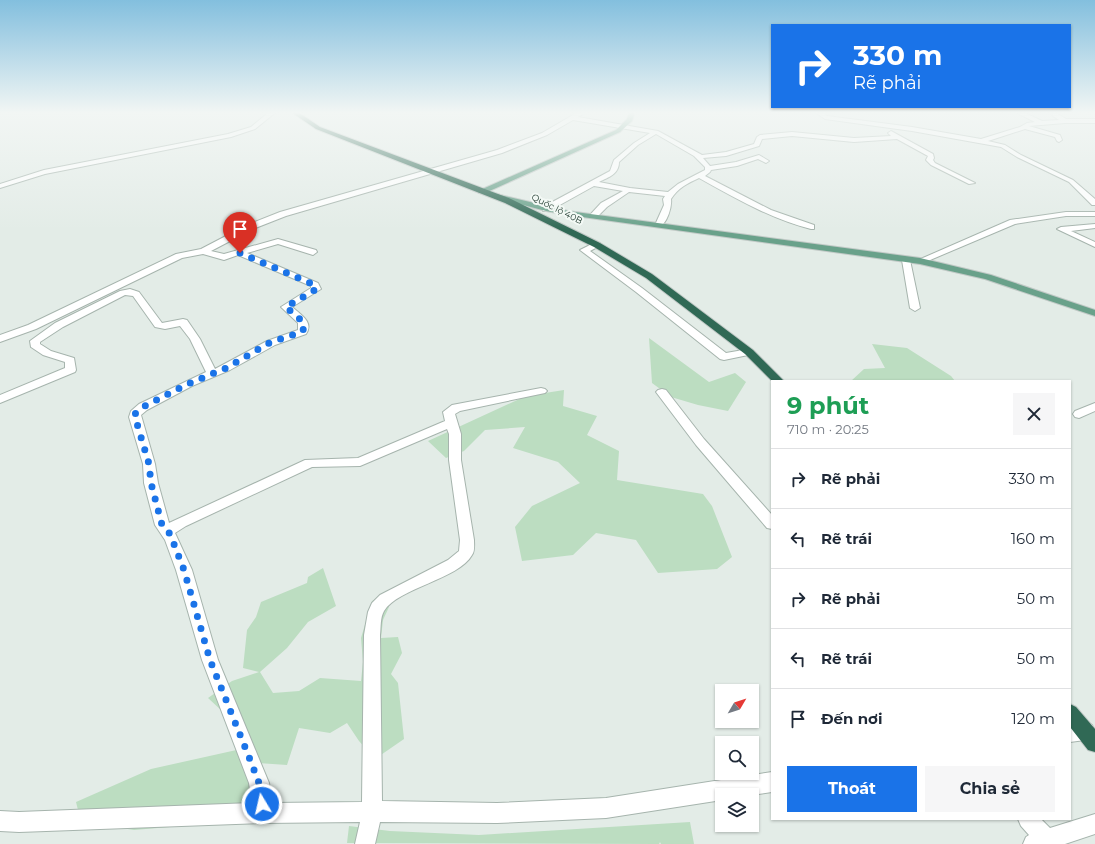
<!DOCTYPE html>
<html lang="vi">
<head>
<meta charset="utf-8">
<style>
  :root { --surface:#fff; --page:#f6f6f7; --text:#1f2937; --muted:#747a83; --line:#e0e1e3; --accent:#1a73e8 }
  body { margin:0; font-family:Montserrat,sans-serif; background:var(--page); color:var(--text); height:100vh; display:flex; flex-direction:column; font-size:15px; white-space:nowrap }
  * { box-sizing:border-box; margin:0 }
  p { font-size:13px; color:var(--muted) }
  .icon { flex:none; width:22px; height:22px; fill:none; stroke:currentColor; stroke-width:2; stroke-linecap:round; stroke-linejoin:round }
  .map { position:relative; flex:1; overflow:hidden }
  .drawer { position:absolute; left:771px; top:380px; width:300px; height:440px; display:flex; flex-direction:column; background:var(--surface); border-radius:0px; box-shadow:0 1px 3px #0004 }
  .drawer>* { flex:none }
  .banner { position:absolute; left:771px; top:24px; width:300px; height:84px; border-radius:0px; box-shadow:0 1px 3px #0004; background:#1a73e8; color:#fff; overflow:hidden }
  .needle { width:26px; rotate:51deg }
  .buttons { position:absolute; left:715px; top:684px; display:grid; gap:8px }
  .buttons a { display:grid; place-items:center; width:44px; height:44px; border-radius:0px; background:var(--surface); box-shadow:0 1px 3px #0004; font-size:20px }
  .pin { position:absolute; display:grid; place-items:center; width:34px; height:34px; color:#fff; margin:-41px -17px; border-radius:50% 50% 50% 0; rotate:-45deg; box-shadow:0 0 4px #0007 }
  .pin .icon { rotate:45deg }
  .me { position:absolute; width:44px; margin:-22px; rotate:351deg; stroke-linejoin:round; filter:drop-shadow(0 0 3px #0008) }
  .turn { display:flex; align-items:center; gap:14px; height:84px; padding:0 16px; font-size:18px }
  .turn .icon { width:52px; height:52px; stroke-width:2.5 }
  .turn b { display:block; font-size:28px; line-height:34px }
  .round { display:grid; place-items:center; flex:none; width:42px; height:42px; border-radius:0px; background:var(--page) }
  .summary { display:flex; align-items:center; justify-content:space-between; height:68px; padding:0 16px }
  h1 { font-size:24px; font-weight:700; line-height:30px; color:#1e9e55 }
  .cta { display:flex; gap:8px; margin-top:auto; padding:8px 16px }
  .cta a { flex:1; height:46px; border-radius:0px; background:var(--accent); color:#fff; font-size:16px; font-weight:700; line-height:46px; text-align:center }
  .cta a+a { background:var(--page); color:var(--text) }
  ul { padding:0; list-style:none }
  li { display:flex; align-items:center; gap:12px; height:60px; padding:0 16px; border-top:1px solid var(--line) }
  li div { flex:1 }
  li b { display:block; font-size:15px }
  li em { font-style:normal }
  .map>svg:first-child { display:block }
</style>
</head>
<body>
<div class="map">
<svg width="1095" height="844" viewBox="0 0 1095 844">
  <rect width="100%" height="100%" fill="#e3ece7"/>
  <!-- green -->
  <path fill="#bcddc1" d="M649,338l60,44 26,-9 11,9 -18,29 -30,-6 -27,-8 -19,-14z
    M872,344l35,4 44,28 4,5h-104l13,-12 21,-1z
    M564,390l-1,16 34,10 -10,19 32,16 -2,29 86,14 9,12 20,51 -15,12 -59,4 -22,-33 -40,-7 -23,22 -51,6 -7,-34 17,-21 48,-23 -22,-21 -45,-14 12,-21 -40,3 -21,21 -18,7 -18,-17 98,-45z
    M323,568l13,38 -28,16 -21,26 -27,24 13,21 26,-2 21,-13 41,3 2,-19 -2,-24 11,-37 9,-5 8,11 -6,13 -2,18 17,-1 4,16 -11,21 7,9 6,56 -29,20 -16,-18 -12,-18 -17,10 -31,-5 -12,37 -29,-2 -36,-52 -14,-13 24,-17 27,-9 -16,-4 4,-38 9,-13 5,-15 46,-19 1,-6z
    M241,749l24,70 -131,11 -53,-8 -5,-20 75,-33z
    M690,822l4,22h-33l-1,-2 -1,2 -312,-1 2,-17 41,5 89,4z"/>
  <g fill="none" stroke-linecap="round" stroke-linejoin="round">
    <defs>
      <path id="minor" d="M269,112h7l-21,17 -24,8 -186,37 -45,14v-4l44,-14 184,-36 23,-7z
        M578,112h8l-8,5 80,14 44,24 24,-3 28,-8 3,-7 3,-2 32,-3 62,6 37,-2 -3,-3 3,-2 42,23 1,4 -1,2 2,3 40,20 -6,1 -38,-19 -5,-5 2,-4 -31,-17 -43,3 -62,-6 -30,3 -3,7 -33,10 -23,2 7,8 26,-4 23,-7 10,6 -3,2 -8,-4 -21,7 -26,4 -1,2 -5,4 66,34 43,15v4h-3c-40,-10 -76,-31 -112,-51 -11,5 -21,10 -28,21 1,8 -4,25 -12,28l-4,-2 9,-20 -1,-6 2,-3 -36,-4 -22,15 -11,11h-3l-4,-2 12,-13 22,-12 -29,-5 -45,25h-6v-4l67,-36 4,-11 20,-17 16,-10 -77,-13 -26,15 -45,18 -216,63 -33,13 -42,22 13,3 54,-15 38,11 1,2 -4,3 -35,-11 -31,9 71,30 3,6 -29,18c9,8 22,15 14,27l-31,11 -45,25 -38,16 -45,24 -6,5 14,49 3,19 11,40 136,-63 53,-2 87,-37 -2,-9 9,-7 89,-17 4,1 2,2 -2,2 -85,18 -5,3 6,20v26l13,80c0,5 1,11 -2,15 -13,24 -74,33 -88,56 -4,7 -3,16 -4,24l2,166 115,2 109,-5 166,-26v20l-21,3h-29v5l-116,18 -109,5 -117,-1 -5,22h-20l5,-22 -97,1 -244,9 -19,-1v-20l19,1 233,-9 -3,-20 -47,-123 -26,-90 -11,-30 -10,-15 -11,-42 -1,-19 -14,-47 2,-6 8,-7 67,-32 -16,-33 -10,-13 -15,3 -10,-2 -22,-31 -8,-1 -62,32 -23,15v2l11,7 23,7 2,12 -1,2 -75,31v-8l65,-27v-6l-22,-7 -12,-8 -1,-6 25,-18 65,-32 10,-2 9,3 23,31 21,-4 4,1 13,19 15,30 52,-28 31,-11v-7l-17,-16 30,-19v-2l-73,-31 -14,5 -21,-6 -21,4 -146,71 -36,13v-7l28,-10 148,-71 25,-5 46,-24 33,-13 217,-62 45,-17zM656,134l38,22 11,11v3l-27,14 -10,8 -38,-4 -31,-6c10,-5 20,-8 20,-20l19,-17zM447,429l2,5v26l11,80 -1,11 -11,9 -68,35 -8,8 -4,9 -4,23 -2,167 -90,1 -3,-20 -51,-123 -26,-90 -17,-37 11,-7 126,-59 48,-1z
        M815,112h7l5,4 85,11 69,12 39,-12 7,-4 8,-1 -20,-10h8l19,9 17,-1 -6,-4 -1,-4h6v2l8,5h29v4h-30l-36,3 31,9 2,5 -3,2 -2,-1 -2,-4 -30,-8 -37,12 17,4 16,10 52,25 22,19v6h-3l-23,-23 -52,-25 -16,-10 -89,-16 -87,-12z
        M1066,212h29v4h-29l-51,8 -92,39 -3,1 -4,-3 94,-41z
        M1095,224v4l-24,3 24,11v5l-38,-18 4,-2z
        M594,243h6l1,2 -11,6 52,37 84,65 23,-4 5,3 -1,2 -29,6 -4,-1 -84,-67 -56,-42z
        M906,257l4,3 10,48 -5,3 -5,-3 -8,-48z
        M662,389l4,1 38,49 68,76v14l-5,-1 -71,-83 -40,-53 2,-2z
        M1095,403v8l-16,7 -4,-1 -2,-3 2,-3z
        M1085,722l7,3 2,6 -2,6 -7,3 -15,2v-18z
        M1095,814v20l-30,10h-42l3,-7 3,-2 -8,-9 -3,-7h23l9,9z"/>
      <path id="major" d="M629,112h6l-3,9 -12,11 -135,61h-6l-1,-2 138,-61 11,-11z
        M496,194l72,17 352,47 71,17 104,35v6l-110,-37 -65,-15 -352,-49 -22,-4 -50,-13z"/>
      <path id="highway" d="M291,112h7l22,15 191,72 89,44 52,31 101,76 31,31h-12l-27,-27 -99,-76 -52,-31 -89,-44 -189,-74z
        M1070,704l6,3 19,22v23l-7,-2 -18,-23z"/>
    </defs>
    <!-- minor casing -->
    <use href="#minor" stroke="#a6b4ad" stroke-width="2"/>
    <!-- major casing -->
    <use href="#major" stroke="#c1c9c6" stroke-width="2"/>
    <!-- highway casing -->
    <use href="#highway" stroke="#c1c9c6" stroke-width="2"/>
    <!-- minor -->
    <use href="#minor" fill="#fff" fill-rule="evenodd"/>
    <!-- major -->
    <use href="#major" fill="#69a18a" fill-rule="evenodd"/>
    <!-- highway -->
    <use href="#highway" fill="#306955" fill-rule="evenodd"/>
  </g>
  <!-- sky -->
  <linearGradient id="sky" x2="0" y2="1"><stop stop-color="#83bfde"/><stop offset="0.49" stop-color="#f2f6f4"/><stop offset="1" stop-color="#f2f6f4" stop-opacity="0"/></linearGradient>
  <rect width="1095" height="230" fill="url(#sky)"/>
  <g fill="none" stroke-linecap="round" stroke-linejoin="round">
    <!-- route -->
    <path stroke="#1a73e8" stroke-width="7" stroke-dasharray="0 12.6" d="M240,253l75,32 1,4 -3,2 -27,16 17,15 1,6 -2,4 -31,10 -45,26 -38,16 -45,23 -8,7v3l14,47 2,19 11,42 8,9 14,36 26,90 41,102 8,21 3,21"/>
  </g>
  <g text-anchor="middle" stroke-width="4" stroke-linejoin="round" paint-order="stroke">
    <!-- far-street labels -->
    <g font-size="9" fill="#233d32" stroke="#f3f9f5">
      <text transform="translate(557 209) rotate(27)" y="3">Quốc lộ 40B</text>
    </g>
  </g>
</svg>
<div class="buttons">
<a><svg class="needle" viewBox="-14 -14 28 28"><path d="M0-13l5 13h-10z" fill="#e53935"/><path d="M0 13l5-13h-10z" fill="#747a83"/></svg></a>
<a><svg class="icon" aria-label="search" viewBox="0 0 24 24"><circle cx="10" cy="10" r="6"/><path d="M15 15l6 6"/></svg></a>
<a><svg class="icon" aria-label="layers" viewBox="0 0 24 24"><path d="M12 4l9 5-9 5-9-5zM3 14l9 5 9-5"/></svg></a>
</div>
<div class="pin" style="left:240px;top:253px;background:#d93025"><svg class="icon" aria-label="arrive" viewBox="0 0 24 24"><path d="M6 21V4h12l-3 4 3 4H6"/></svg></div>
<svg class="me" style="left:262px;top:804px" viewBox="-20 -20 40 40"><circle r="17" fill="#1a73e8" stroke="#fff" stroke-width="3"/><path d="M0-11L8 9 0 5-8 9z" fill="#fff"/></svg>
<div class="banner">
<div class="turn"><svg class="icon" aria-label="right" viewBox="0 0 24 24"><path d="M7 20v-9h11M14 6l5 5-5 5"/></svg><div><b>330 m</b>Rẽ phải</div></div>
</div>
<section class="drawer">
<div class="summary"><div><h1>9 phút</h1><p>710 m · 20:25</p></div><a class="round"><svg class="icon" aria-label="close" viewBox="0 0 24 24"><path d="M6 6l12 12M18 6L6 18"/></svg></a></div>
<ul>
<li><svg class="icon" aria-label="right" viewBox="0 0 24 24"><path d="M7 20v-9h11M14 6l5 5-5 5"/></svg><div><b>Rẽ phải</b></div><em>330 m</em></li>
<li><svg class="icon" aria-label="left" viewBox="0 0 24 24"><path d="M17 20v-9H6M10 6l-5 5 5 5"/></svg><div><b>Rẽ trái</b></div><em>160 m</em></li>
<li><svg class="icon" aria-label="right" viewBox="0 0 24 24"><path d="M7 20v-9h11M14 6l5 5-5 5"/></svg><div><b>Rẽ phải</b></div><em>50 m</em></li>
<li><svg class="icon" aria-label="left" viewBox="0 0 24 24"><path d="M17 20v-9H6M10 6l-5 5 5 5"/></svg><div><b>Rẽ trái</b></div><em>50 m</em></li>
<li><svg class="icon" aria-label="arrive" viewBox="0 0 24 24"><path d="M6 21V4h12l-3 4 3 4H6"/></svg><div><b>Đến nơi</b></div><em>120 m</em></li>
</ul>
<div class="cta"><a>Thoát</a><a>Chia sẻ</a></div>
</section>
</div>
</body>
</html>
